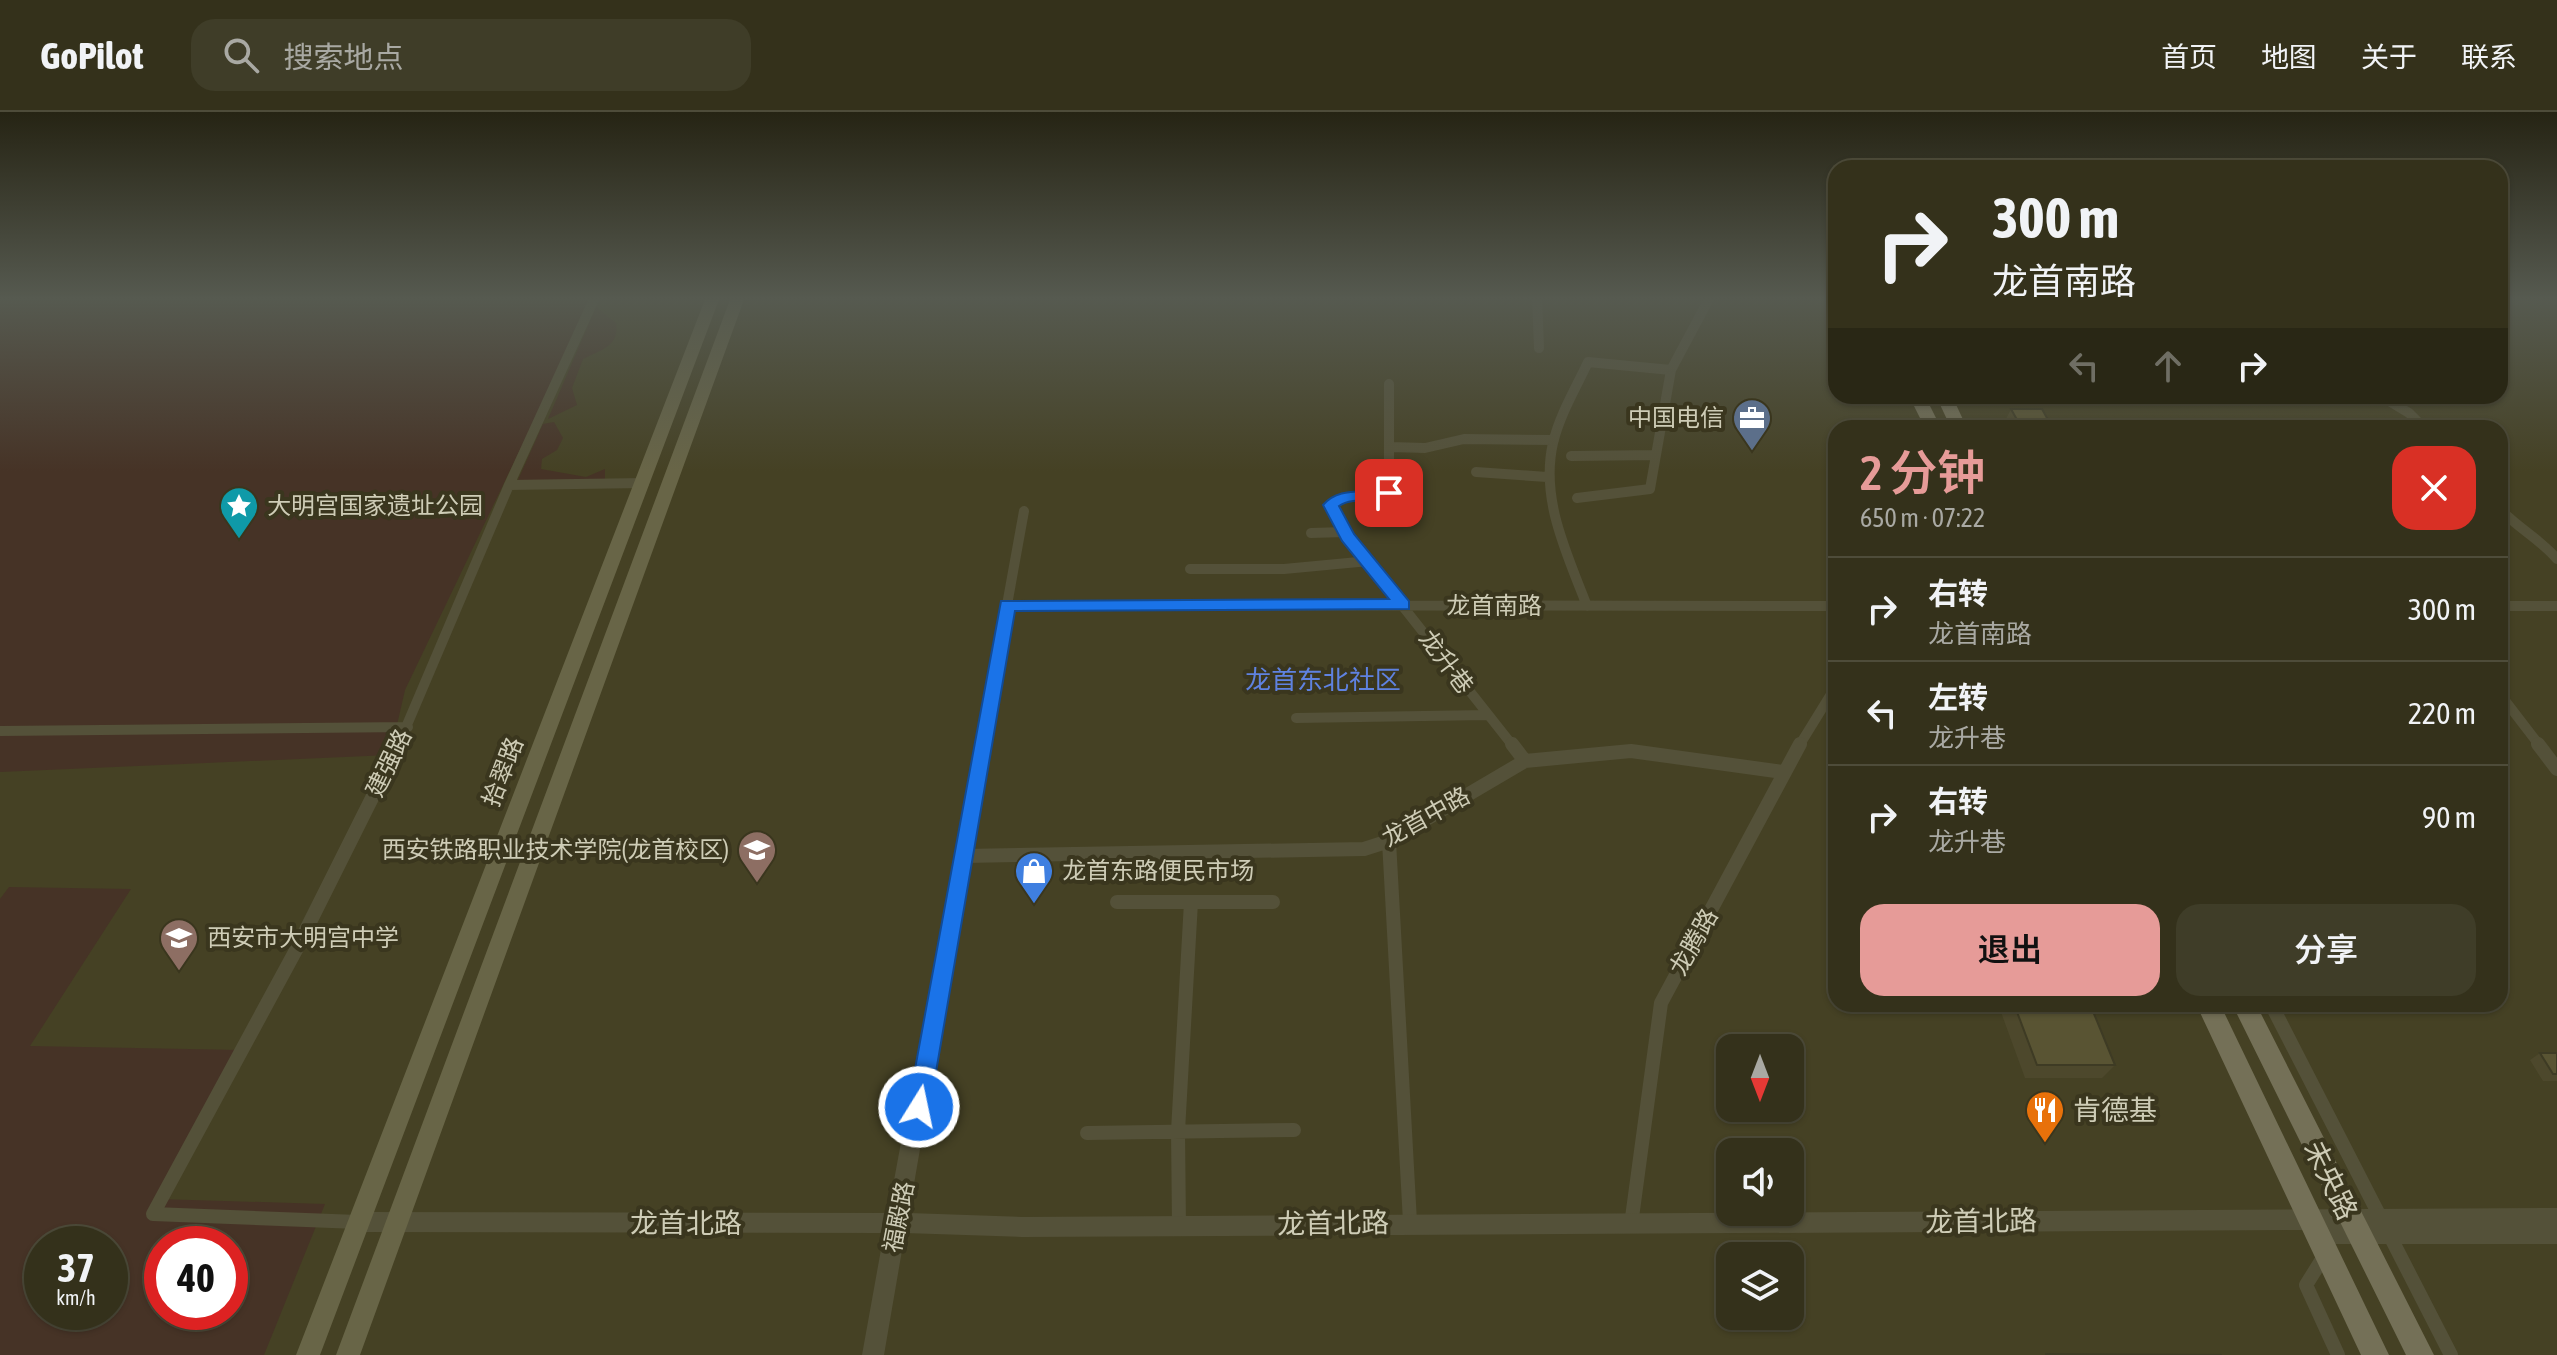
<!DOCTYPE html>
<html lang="zh">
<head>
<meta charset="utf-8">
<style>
  :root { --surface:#34311b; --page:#3f3d28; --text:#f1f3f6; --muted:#a9a9a3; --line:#4e4c3a; --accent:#e69b98 }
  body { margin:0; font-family:"Asap Condensed","Noto Sans SC",sans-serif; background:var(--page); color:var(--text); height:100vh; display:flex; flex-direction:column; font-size:30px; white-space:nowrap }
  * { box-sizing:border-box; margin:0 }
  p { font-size:26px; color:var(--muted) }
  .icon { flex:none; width:44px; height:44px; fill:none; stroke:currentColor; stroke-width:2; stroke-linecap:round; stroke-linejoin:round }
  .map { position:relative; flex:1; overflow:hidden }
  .side { position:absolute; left:1828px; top:308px; width:680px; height:592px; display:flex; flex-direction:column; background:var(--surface); border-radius:24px; box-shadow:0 2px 6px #0004,0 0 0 2px var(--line) }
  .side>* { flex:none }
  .top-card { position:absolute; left:1828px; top:48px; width:680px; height:244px; border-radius:24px; box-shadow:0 2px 6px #0004,0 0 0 2px var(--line); background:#34311b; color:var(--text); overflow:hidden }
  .needle { width:52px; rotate:180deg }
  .buttons { position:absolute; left:1716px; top:922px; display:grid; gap:16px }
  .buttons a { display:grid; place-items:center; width:88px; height:88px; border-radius:16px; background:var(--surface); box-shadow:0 2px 6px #0004,0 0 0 2px var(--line); font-size:40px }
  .speed { position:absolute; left:24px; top:1114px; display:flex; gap:16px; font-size:40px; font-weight:700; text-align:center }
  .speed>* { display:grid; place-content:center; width:104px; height:104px; border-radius:50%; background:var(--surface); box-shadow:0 2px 6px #0004,0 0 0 2px var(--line); line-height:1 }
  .speed small { font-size:20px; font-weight:400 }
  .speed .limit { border:12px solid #d22; background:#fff; color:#111 }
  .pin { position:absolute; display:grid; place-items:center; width:68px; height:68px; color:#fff; margin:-34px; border-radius:16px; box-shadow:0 4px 12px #0006 }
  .me { position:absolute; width:88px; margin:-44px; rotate:10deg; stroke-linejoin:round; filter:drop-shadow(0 0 6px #0008) }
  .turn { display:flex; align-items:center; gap:28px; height:168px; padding:0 32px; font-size:36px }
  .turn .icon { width:104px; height:104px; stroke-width:2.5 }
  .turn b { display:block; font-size:56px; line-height:68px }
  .lanes { display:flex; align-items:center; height:76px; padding:0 32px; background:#0003; justify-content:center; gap:40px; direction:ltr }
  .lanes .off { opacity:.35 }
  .round { display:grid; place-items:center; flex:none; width:84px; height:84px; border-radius:24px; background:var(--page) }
  .overview { display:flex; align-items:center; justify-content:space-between; height:136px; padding:0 32px }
  h1 { font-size:48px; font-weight:600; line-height:60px; color:var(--accent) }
  .button { display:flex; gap:16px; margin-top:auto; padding:16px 32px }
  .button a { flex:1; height:92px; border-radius:24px; background:var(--accent); color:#111; font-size:32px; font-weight:600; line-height:92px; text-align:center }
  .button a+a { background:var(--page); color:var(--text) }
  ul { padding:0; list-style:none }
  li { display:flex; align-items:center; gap:24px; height:104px; padding:0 32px; border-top:2px solid var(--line) }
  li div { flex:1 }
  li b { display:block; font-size:30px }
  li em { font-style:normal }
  header { display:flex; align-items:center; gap:48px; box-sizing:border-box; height:112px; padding:0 40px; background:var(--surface); border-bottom:2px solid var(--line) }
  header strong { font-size:38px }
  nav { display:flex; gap:44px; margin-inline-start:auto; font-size:28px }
  .search { width:560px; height:72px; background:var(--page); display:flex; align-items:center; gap:20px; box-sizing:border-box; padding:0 28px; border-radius:24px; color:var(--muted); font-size:30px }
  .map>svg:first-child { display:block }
</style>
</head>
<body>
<header>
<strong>GoPilot</strong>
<div class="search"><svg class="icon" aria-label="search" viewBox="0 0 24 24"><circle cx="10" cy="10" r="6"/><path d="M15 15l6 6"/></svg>搜索地点</div>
<nav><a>首页</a><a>地图</a><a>关于</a><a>联系</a></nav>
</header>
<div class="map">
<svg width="2557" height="1243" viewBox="0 0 2557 1243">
  <rect width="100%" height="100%" fill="#454124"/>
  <!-- green -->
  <path fill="#463326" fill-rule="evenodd" d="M0,185h593l-188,393 -15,65 -390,17z
    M596,195l20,16c4,23 -16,27 -33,36l-11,29 5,17 -29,14z
    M554,310l9,16 -6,12 -15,9 -1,10 45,8 19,-8v12l-88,1 26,-58z
    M9,775l122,2 -101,157 211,4 -82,149 166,5 -61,151h-264v-456zM42,1132h68v68h-68zM162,1132h68v68h-68z"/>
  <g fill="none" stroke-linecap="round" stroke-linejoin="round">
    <!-- minor-far1 -->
    <path stroke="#545139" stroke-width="10" d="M1537,185l2,51
      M1389,272v109l-45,5 -13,7 17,32 165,209
      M2381,284l28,17 15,15
      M1391,335l34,1 39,-9 90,1
      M1571,344l85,-1
      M1476,360l71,5
      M509,373l135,-2
      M1577,386l73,-9 21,-119 39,-73
      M2500,397c18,19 40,30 57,50
      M1024,399l-17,94 829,1
      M1311,421l34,-1
      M1190,457h94l85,-8
      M1587,494c-20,-52 -47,-107 -34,-163 7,-29 23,-55 35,-81l83,8
      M2500,582l40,52
      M1296,606l191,-3
      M0,619l408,-4
      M398,634l111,-261 86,-188
      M1799,634l37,-60"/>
    <!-- minor -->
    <path stroke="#545139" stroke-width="14" d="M1512,632l13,17
      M2538,632l19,25
      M1389,729l21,381
      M964,744l400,-7 25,-8 136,-80 106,-10 152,21
      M1117,790h156
      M2271,892l180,351
      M1087,1021l207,-3
      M358,1110l-205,-8 143,-264 103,-206
      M1631,1113l30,-222 139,-259
      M1179,1114l-1,-95 13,-229
      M2326,1141l-20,32 32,70"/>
    <!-- tertiary -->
    <path fill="#545139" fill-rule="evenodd" d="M1007,488l7,5 -105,608 113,4 1535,-9v36h-240l-7,-3 -3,-7 1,-4 -1286,7 -117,-4 -21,122h-22l22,-122 -526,-1 -7,-3 -3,-7 3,-7 7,-3 530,1 112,-608z
      M2500,489h57v10h-57z"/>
    <!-- secondary -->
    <path fill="#686547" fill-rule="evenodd" d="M706,185h14l-400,1058h-24z
      M731,185h14l-385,1058h-24z"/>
    <!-- primary -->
    <path fill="#747057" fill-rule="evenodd" d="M1909,284h16l16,32h-16z
      M1936,284h16l15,32h-16z
      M2196,892h24l169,351h-28z
      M2232,892h24l178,351h-28z"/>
  </g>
  <!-- wall -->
  <path fill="#4d482c" d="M2011,297l41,18 -43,1 -4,-7z
    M1998,892h92l25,61 -13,13h-77z
    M2540,941h17v28h-14l-13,-21z"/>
  <!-- building -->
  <path fill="#595433" stroke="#3e3b24" stroke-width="2" d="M2011,297h31l10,18h-31z
    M2014,892h76l25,61h-78z
    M2540,941h17v21h-4z
    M2046,1242l176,1h-176z"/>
  <!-- sky -->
  <linearGradient id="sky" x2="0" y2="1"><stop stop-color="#262414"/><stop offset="0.52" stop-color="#565a50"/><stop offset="1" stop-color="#565a50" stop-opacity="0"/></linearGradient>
  <rect width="2557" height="359" fill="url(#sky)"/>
  <!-- route -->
  <path fill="#1a73e8" stroke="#114b97" stroke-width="2" d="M1389,376l8,5 -2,4c-17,5 -43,0 -56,9l15,28 55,67v8l-394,2 -85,496 -3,8 -8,3 -8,-3 -3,-8 93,-506 388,-2 -47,-58 -19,-36c17,-20 43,-10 66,-17z"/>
  <!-- icons -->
  <defs>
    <symbol id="office-pin" viewBox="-11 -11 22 30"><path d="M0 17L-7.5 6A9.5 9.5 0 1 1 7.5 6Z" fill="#5c6f8a" stroke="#3a361e"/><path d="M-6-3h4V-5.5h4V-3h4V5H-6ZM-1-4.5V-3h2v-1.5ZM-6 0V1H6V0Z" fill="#fff"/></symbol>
    <symbol id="sight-pin" viewBox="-11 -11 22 30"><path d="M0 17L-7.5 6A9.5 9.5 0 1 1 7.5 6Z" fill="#0f9aa8" stroke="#3a361e"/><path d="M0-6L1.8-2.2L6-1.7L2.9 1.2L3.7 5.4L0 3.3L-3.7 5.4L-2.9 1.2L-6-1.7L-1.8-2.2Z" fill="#fff"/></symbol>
    <symbol id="university-pin" viewBox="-11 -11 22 30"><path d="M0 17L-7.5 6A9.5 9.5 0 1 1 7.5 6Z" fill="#8d6e63" stroke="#3a361e"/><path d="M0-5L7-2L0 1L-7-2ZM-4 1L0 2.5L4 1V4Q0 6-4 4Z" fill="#fff"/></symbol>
    <symbol id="shop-pin" viewBox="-11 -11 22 30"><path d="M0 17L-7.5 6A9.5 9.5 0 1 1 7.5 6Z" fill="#3f7fe0" stroke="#3a361e"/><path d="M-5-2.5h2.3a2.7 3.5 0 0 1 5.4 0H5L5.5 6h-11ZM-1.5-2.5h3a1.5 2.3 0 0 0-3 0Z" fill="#fff"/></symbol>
    <symbol id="school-pin" viewBox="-11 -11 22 30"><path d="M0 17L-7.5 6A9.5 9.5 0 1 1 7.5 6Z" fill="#8d6e63" stroke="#3a361e"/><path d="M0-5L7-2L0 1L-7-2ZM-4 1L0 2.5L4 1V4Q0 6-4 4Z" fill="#fff"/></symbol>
    <symbol id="restaurant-pin" viewBox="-11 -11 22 30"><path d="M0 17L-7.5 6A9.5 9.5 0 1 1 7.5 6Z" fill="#e8710a" stroke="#3a361e"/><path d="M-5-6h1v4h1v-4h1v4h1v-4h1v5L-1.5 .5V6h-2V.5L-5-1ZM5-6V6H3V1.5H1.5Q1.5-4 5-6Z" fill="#fff"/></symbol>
  </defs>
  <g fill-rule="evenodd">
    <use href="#office-pin" x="1730" y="284" width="44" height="60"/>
    <use href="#sight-pin" x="217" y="372" width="44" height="60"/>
    <use href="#university-pin" x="735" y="716" width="44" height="60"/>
    <use href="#shop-pin" x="1012" y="737" width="44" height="60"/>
    <use href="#school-pin" x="157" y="804" width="44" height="60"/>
    <use href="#restaurant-pin" x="2023" y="976" width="44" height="60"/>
  </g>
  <g text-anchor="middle" stroke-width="8" stroke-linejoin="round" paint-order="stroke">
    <!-- poi labels -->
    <g font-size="24" fill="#ceccb6" stroke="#3a361e" text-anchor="start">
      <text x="1724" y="314" text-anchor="end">中国电信</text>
      <text x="267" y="402">大明宫国家遗址公园</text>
      <text x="729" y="746" text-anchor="end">西安铁路职业技术学院(龙首校区)</text>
      <text x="1062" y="767">龙首东路便民市场</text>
      <text x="207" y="834">西安市大明宫中学</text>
    </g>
    <!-- street labels -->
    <g font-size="24" fill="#ceccb6" stroke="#3a361e">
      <text x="1494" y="502">龙首南路</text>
      <text transform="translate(1446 550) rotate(53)" y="8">龙升巷</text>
      <text transform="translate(389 651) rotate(-64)" y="8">建强路</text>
      <text transform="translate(503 660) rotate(-69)" y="8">拾翠路</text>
      <text transform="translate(1426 705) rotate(-29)" y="8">龙首中路</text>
      <text transform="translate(1694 830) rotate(-61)" y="8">龙腾路</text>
      <text transform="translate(899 1105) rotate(-79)" y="8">福殿路</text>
    </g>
    <!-- neighbourhood labels -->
    <g font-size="26" fill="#5f82e0" stroke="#3a361e">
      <text x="1323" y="577">龙首东北社区</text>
    </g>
    <!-- near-poi labels -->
    <g font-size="28" fill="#ceccb6" stroke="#3a361e" text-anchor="start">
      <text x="2073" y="1008">肯德基</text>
    </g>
    <!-- near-street labels -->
    <g font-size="28" fill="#ceccb6" stroke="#3a361e">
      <text transform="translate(2331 1068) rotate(64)" y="10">未央路</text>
      <text transform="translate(1981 1109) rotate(-1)" y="10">龙首北路</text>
      <text x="686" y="1121">龙首北路</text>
      <text transform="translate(1333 1111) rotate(-1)" y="10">龙首北路</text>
    </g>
  </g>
</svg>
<div class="buttons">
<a><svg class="needle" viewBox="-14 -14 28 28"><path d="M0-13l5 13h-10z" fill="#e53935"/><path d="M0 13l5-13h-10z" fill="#a9a9a3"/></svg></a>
<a><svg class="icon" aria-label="sound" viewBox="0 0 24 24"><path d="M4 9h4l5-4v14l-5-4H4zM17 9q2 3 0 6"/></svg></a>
<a><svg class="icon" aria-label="layers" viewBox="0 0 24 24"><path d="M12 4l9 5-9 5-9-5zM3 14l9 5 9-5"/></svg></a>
</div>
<div class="speed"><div>37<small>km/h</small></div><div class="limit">40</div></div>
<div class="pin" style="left:1389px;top:381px;background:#d93025"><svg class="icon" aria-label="arrive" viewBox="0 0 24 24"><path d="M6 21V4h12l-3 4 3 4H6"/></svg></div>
<svg class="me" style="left:919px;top:995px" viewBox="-20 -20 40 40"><circle r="17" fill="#1a73e8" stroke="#fff" stroke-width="3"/><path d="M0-11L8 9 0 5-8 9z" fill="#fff"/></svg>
<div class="top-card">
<div class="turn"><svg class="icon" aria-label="right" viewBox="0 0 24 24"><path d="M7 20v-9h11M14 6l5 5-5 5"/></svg><div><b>300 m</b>龙首南路</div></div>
<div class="lanes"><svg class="icon off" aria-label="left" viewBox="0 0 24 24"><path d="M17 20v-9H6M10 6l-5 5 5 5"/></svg><svg class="icon off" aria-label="ahead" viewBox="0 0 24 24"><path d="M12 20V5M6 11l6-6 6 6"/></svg><svg class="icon" aria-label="right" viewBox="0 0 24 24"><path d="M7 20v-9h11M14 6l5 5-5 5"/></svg></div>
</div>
<section class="side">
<div class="overview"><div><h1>2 分钟</h1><p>650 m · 07:22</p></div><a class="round" style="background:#d93025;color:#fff"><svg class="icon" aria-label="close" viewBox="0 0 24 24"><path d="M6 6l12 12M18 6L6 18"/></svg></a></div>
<ul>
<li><svg class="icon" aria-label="right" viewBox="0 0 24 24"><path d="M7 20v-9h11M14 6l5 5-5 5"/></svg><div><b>右转</b><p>龙首南路</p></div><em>300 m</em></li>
<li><svg class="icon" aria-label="left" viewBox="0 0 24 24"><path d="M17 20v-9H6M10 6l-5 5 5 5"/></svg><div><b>左转</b><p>龙升巷</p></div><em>220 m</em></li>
<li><svg class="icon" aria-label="right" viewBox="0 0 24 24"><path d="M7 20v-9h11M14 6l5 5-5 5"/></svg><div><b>右转</b><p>龙升巷</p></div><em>90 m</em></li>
</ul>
<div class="button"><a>退出</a><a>分享</a></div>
</section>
</div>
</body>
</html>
